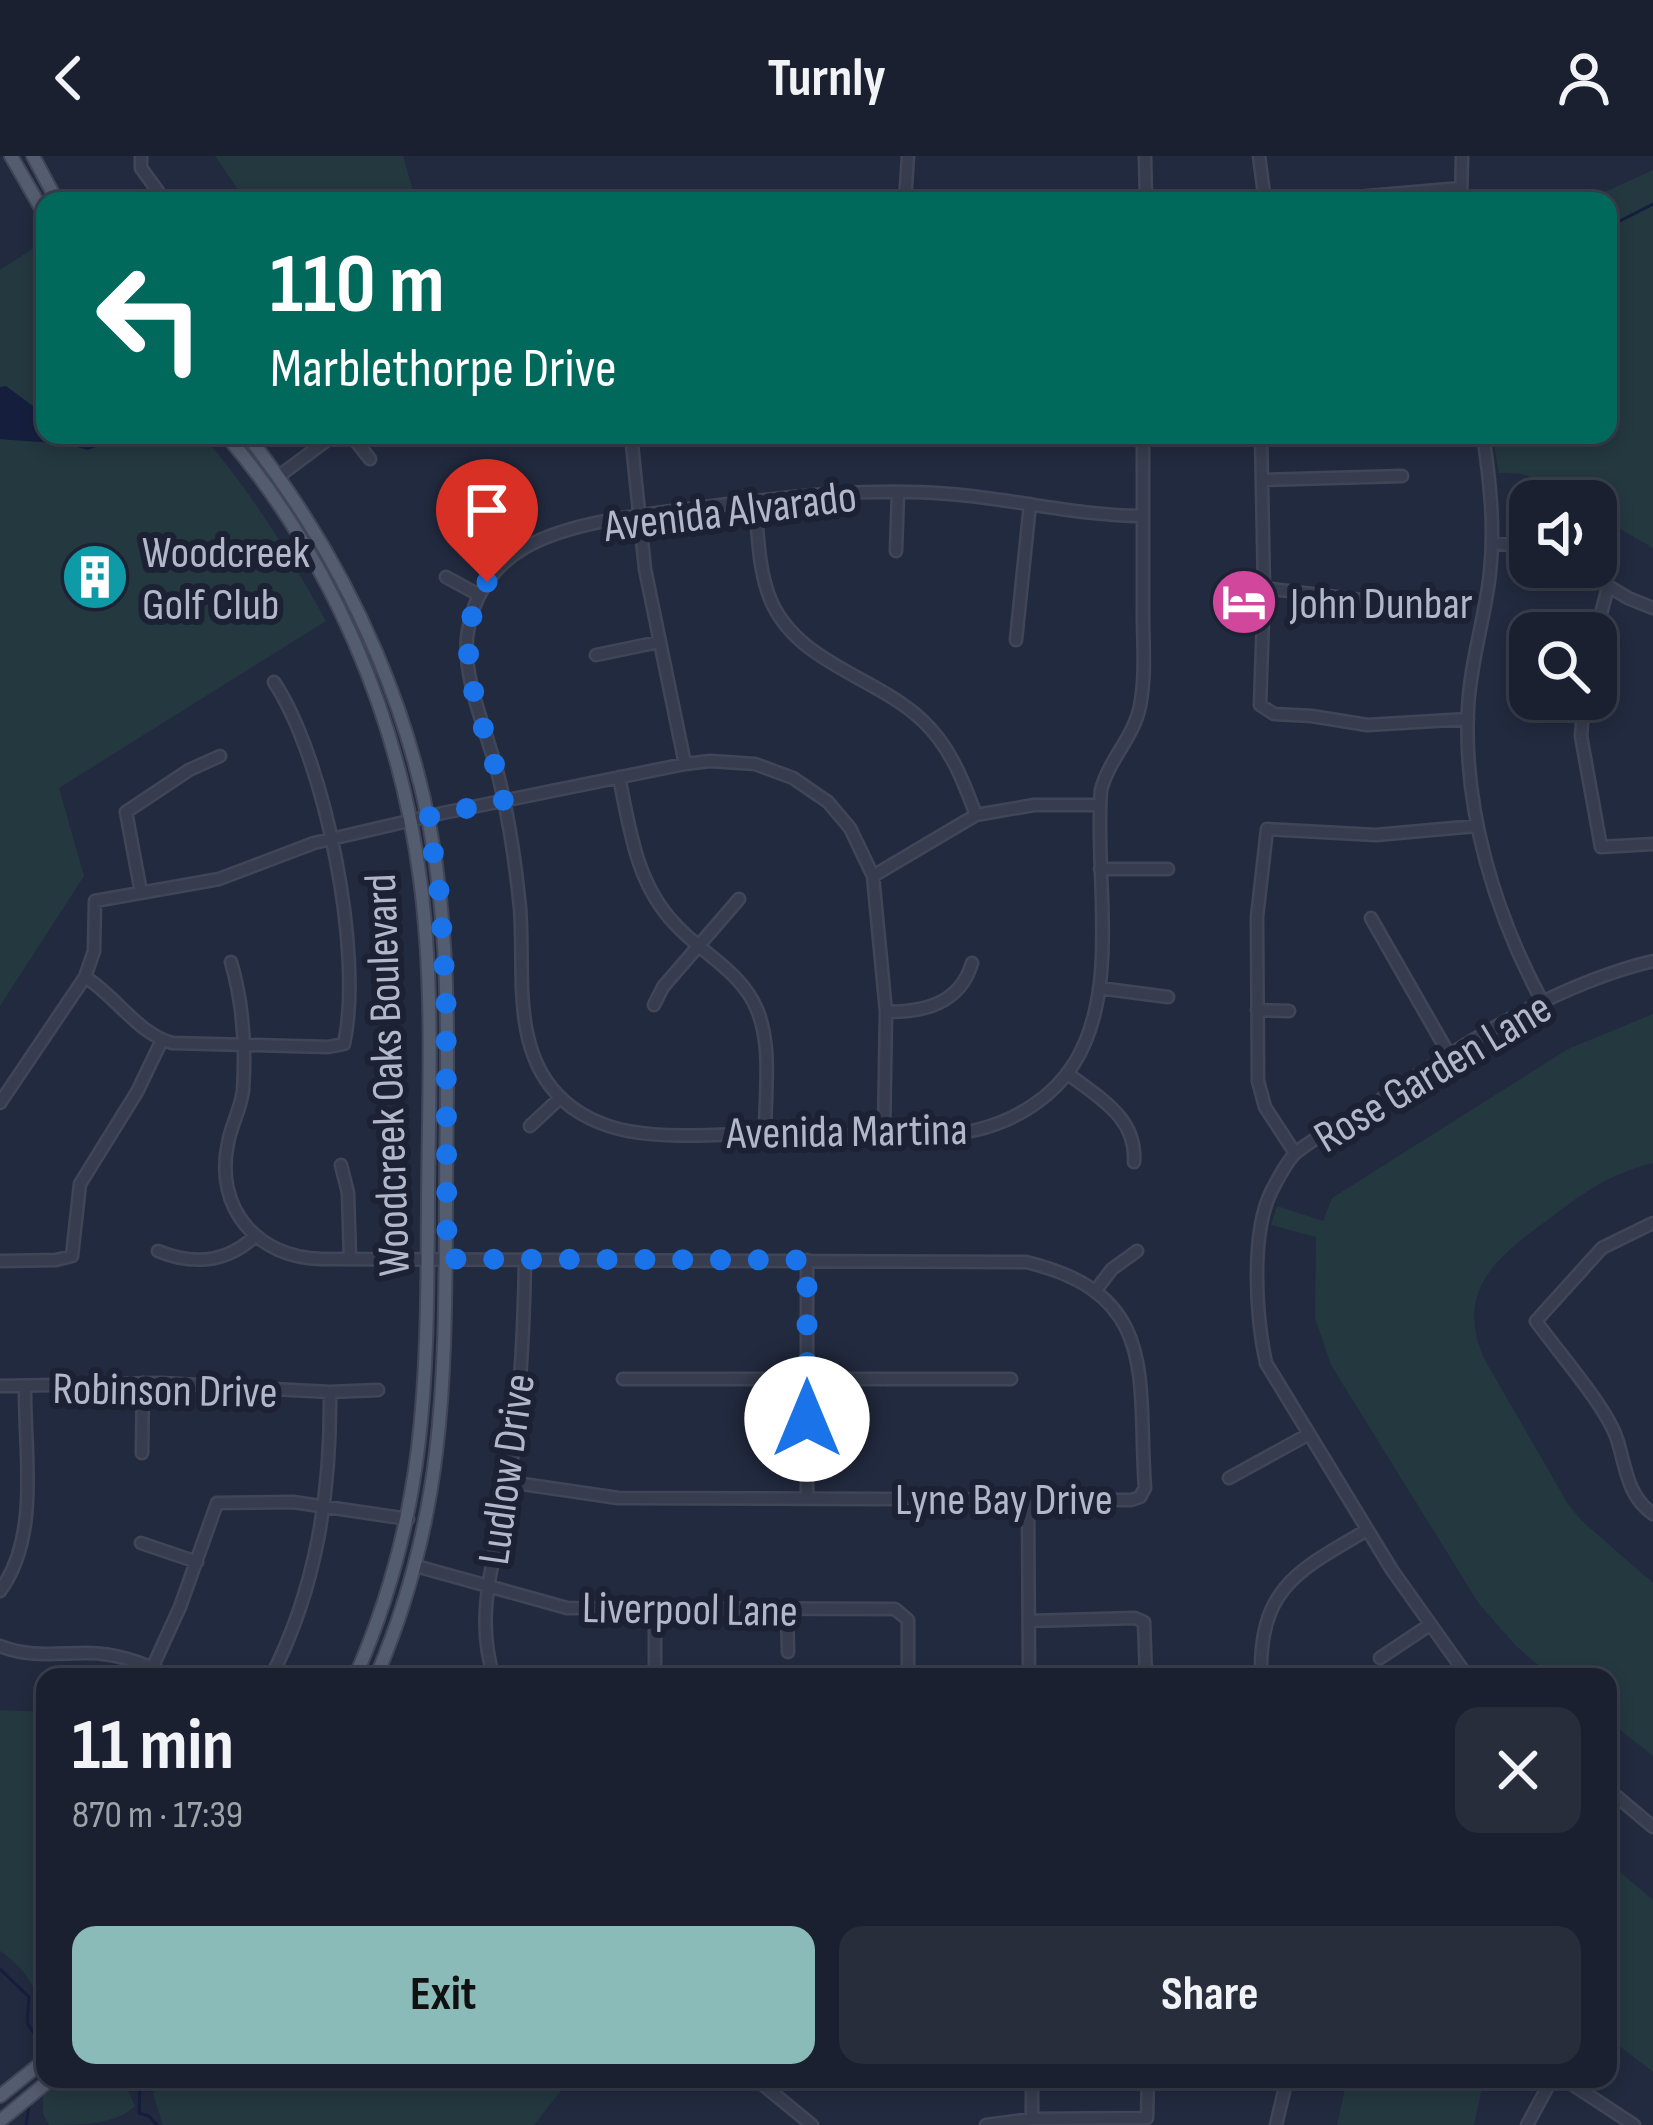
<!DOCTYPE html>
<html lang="en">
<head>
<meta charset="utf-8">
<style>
  :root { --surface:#1a202f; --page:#272d3b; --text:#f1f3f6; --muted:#9fa3aa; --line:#383e4b; --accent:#8bbbb9 }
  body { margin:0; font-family:"Sofia Sans Condensed",sans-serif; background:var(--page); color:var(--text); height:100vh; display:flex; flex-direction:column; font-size:45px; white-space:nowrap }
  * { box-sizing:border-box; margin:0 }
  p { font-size:39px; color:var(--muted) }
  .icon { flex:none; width:66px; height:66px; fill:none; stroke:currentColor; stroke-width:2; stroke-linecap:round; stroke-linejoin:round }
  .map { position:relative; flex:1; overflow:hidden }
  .drawer { position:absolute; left:36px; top:1512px; width:1581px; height:420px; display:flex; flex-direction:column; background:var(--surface); border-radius:24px; box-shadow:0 6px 18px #0003,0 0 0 3px var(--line) }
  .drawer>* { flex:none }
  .banner { position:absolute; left:36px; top:36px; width:1581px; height:252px; border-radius:24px; box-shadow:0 6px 18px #0003,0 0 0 3px var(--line); background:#00695c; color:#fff; overflow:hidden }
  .tools { position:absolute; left:1509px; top:324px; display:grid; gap:24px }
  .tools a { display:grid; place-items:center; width:108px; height:108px; border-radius:24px; background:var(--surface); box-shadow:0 6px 18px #0003,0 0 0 3px var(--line); font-size:60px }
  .pin { position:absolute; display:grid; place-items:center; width:102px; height:102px; color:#fff; margin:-123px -51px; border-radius:50% 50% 50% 0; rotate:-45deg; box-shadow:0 0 12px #0007 }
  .pin .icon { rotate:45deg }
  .me { position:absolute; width:132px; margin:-66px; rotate:0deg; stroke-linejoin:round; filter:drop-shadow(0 0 9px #0008) }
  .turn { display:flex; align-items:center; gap:42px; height:252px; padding:0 36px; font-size:54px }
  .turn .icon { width:156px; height:156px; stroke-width:2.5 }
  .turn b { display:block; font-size:84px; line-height:102px }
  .round { display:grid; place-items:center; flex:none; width:126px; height:126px; border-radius:24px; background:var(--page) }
  .headline { display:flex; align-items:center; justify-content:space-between; height:204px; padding:0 36px }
  h1 { font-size:72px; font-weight:700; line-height:90px }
  .button { display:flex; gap:24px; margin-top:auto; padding:24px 36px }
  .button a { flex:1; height:138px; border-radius:24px; background:var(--accent); color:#111; font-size:48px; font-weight:700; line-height:138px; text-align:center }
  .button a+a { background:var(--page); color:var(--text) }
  header { display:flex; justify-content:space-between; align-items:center; height:156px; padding:0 36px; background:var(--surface); font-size:54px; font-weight:700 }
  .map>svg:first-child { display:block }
</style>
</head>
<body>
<header><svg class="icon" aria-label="back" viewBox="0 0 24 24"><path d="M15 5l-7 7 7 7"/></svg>Turnly<svg class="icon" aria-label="person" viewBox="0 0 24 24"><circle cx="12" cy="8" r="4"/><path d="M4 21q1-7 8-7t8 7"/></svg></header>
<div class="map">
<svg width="1653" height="1969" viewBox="0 0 1653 1969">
  <rect width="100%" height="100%" fill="#222a3f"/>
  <!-- green -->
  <path fill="#243840" d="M215,0h188l13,45h-170z
    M1653,14v378l-57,-33v-14c-43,0 -52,-32 -97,-28l-7,-38h116v-234h-23z
    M43,86l2,193h157c50,57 87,119 124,186l-267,167 25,88 -84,130v-736z
    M1653,858v149c-39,9 -69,29 -100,53 -53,39 -102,73 -67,146l82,142 13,16 72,63v173l-45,-36v-43h-56l-36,-31 -37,-42 -148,-239 -16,-47 1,-81 -45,-12 6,-19 46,15 9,-23 236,-149z
    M0,1554l45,2v336l-1,1c1,-42 -7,-73 -44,-98z
    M1608,1706l45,38v172l-45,-35z
    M61,1923h62l12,27c-17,19 -59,19 -86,19l-6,-11v-20z
    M162,1923h408l-36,46h-371l-10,-31z
    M1347,1923h137l-10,46h-137z"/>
  <!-- water -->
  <path fill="#151f3d" d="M6,230l39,29v20h64l-3,8 -18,7c-29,-9 -58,-8 -88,-11v-52z"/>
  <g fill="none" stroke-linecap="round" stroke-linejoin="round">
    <!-- stream -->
    <path stroke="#151f3d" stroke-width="3" d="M1608,71l45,-23
      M0,1813l29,28 -2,26 11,16 -3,20
      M156,1923l-16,9 -1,25 10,3 8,9
      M26,1969l3,-21"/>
    <defs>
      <path id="minor" d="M141,0v12l24,33
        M1145,0l1,45
        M1259,0l6,45
        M905,45l3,-45
        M1310,45l151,-13
        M1461,45l1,-45
        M351,279l19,24
        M631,279l14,134 40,195
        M1261,279l3,153 -4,117 14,9 38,2 55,9 101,-6
        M1483,279c7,46 12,91 7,138 -5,45 -20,90 -22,136 -5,100 27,205 74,292
        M279,320l55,-41
        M1262,324l140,-4
        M755,345c3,33 3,69 16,100 28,63 104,75 151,119 28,26 41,60 54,95
        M1143,360c-65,0 -128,-17 -193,-22 -82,-7 -163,3 -245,13 -54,7 -131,13 -179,40 -34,19 -55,52 -59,91 -4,48 24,101 34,149 9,39 15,80 19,121 5,62 -9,137 37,186 18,20 45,32 71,37 49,9 104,2 154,2 55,1 142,9 194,-3 39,-9 78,-33 99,-68 46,-75 19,-187 26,-272 8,-31 33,-53 39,-84 6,-30 3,-63 3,-93 0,-60 0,-119 0,-178
        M1493,387l37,4
        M896,395l2,-58
        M1577,411l51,31 25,10
        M446,421l33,18
        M1264,432l105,13
        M1596,477l12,-46
        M1016,484l14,-136
        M596,499l63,-13
        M1584,543l-3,37 20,111 52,-3
        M619,621c11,53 17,106 56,147 27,30 68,48 83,88 14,36 7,83 7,121
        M1100,713h68
        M873,720l103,-61 58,-10h66
        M141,736l-15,-80 63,-42 31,-14
        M1371,762l79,138
        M231,806c12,41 15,85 12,128 -2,19 -12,35 -15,53 -14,65 29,115 94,116l704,3c135,32 111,117 119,226l-5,9 -9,3 -513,-2 -109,-16
        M85,821c31,19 52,56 87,66l156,4 16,-3c20,-91 -19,-285 -70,-362
        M1099,832l69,9
        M654,849l9,-18 76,-88
        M1257,854l32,1
        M886,856c38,0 74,-8 86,-49
        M1067,917c32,25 70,44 67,89
        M0,947l85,-126 9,-26 1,-50 124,-22 95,-36 129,-30 242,-49 25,-3 45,3 38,14 35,24 22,26 23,48 13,136 -2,121
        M530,970l30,-28
        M1295,997l-30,-46 -7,-26 -1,-164 10,-88 109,6 100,-9
        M341,1009l7,28 2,66
        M1653,1067l-51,25 -66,73c22,31 70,85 81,118 9,28 10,57 36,75
        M158,1095c34,14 68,12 96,-14
        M807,1104v238
        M0,1105l56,-1 16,-4 8,-72 57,-92 25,-52
        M1096,1134l16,-21 25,-18
        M623,1223h388
        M0,1230l161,-3 169,9 48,-2
        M142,1297l1,-70
        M1229,1322l80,-44
        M1028,1343l1,178
        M141,1387l56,19
        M416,1410l151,42 328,1 13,11v57
        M0,1435c41,-56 24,-140 25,-205
        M655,1454v67
        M787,1454l1,42
        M1029,1465l106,-3 9,4 2,55
        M0,1490c30,12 56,7 87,7 30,0 58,10 84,24
        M1380,1502l48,-32
        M153,1510l27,-59 37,-104 76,-1 115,17
        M271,1521c46,-90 60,-185 59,-285
        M494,1521c-23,-69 7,-134 16,-203 10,-71 14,-143 15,-215
        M1261,1521c-2,-89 36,-106 106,-147
        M1468,1521l-76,-107 -126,-207c-10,-46 -16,-130 6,-173 6,-11 15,-30 25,-38 20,-17 49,-29 71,-44 89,-59 180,-122 285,-147
        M1608,1633l45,38
        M756,1923l56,46
        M1032,1923v40
        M1564,1923l70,46
        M986,1969l46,-6 115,-1 1,-39
        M1276,1969l11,-46
        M1527,1969l25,-46"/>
      <path id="major" d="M11,0l34,59
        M33,0l24,45
        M226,279c106,124 173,283 194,444 14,105 9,212 8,318 -1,177 1,313 -73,480
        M247,279c105,134 176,293 193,463 11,102 6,205 6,308 -1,172 0,309 -70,471
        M0,1940l45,-36
        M0,1965l51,-42"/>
    </defs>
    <!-- minor casing -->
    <use href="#minor" stroke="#404657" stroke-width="15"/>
    <!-- major casing -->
    <use href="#major" stroke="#404657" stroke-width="16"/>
    <!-- minor -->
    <use href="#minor" stroke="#373d4e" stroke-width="10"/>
    <!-- major -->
    <use href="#major" stroke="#545c6f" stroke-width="12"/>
  </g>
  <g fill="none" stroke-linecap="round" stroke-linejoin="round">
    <!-- route -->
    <path stroke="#1a73e8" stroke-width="21" stroke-dasharray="0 37.8" d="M487,426c-44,67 2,148 17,218l-76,17 12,80 6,102 1,260 360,1v159"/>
  </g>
  <!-- icons -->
  <defs>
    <symbol id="building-disc" viewBox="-11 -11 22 22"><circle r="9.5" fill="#0f9aa8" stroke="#1c2233"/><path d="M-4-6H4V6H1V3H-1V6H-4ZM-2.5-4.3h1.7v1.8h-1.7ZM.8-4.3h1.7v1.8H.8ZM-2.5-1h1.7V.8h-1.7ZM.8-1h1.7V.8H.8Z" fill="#fff"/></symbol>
    <symbol id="hotel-disc" viewBox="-11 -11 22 22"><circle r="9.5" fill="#d1479c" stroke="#1c2233"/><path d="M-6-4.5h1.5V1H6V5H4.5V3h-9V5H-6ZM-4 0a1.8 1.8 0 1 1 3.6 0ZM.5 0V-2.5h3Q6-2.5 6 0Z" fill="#fff"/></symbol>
  </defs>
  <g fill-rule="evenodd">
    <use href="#building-disc" x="57" y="383" width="76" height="76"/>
    <use href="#hotel-disc" x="1206" y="408" width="76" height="76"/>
  </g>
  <g text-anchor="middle" stroke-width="12" stroke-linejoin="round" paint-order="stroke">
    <!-- street labels -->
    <g font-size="45" fill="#b2b8ca" stroke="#1c2233">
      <text transform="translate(730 354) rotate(-7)" y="16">Avenida Alvarado</text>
      <text transform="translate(1432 915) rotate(-31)" y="16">Rose Garden Lane</text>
      <text transform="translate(386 919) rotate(-92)" y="16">Woodcreek Oaks Boulevard</text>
      <text transform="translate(847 974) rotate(-1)" y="16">Avenida Martina</text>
      <text transform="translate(165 1233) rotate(1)" y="16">Robinson Drive</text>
      <text transform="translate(505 1313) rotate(-82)" y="16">Ludlow Drive</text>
      <text x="1004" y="1358">Lyne Bay Drive</text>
      <text transform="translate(690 1452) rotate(1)" y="16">Liverpool Lane</text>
    </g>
    <!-- poi labels -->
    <g font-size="45" fill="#b2b8ca" stroke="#1c2233" text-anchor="start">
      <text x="142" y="411">Woodcreek<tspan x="142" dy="52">Golf Club</tspan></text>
      <text x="1290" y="462">John Dunbar</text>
    </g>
  </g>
</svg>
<div class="tools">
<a><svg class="icon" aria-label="sound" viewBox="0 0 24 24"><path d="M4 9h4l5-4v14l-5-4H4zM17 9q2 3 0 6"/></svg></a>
<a><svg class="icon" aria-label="search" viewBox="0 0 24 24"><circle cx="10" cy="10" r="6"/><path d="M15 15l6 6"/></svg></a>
</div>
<div class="pin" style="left:487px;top:426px;background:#d93025"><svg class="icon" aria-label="arrive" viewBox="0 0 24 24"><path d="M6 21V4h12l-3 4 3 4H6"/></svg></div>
<svg class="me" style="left:807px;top:1263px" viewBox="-20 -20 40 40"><circle r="19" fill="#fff"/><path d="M0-13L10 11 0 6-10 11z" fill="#1a73e8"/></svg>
<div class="banner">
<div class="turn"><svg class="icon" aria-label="left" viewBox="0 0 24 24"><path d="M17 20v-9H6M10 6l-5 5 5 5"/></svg><div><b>110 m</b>Marblethorpe Drive</div></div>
</div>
<section class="drawer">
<div class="headline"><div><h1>11 min</h1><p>870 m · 17:39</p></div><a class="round"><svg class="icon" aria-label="close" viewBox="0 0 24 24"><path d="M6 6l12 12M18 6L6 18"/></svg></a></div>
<div class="button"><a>Exit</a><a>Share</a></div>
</section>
</div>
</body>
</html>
